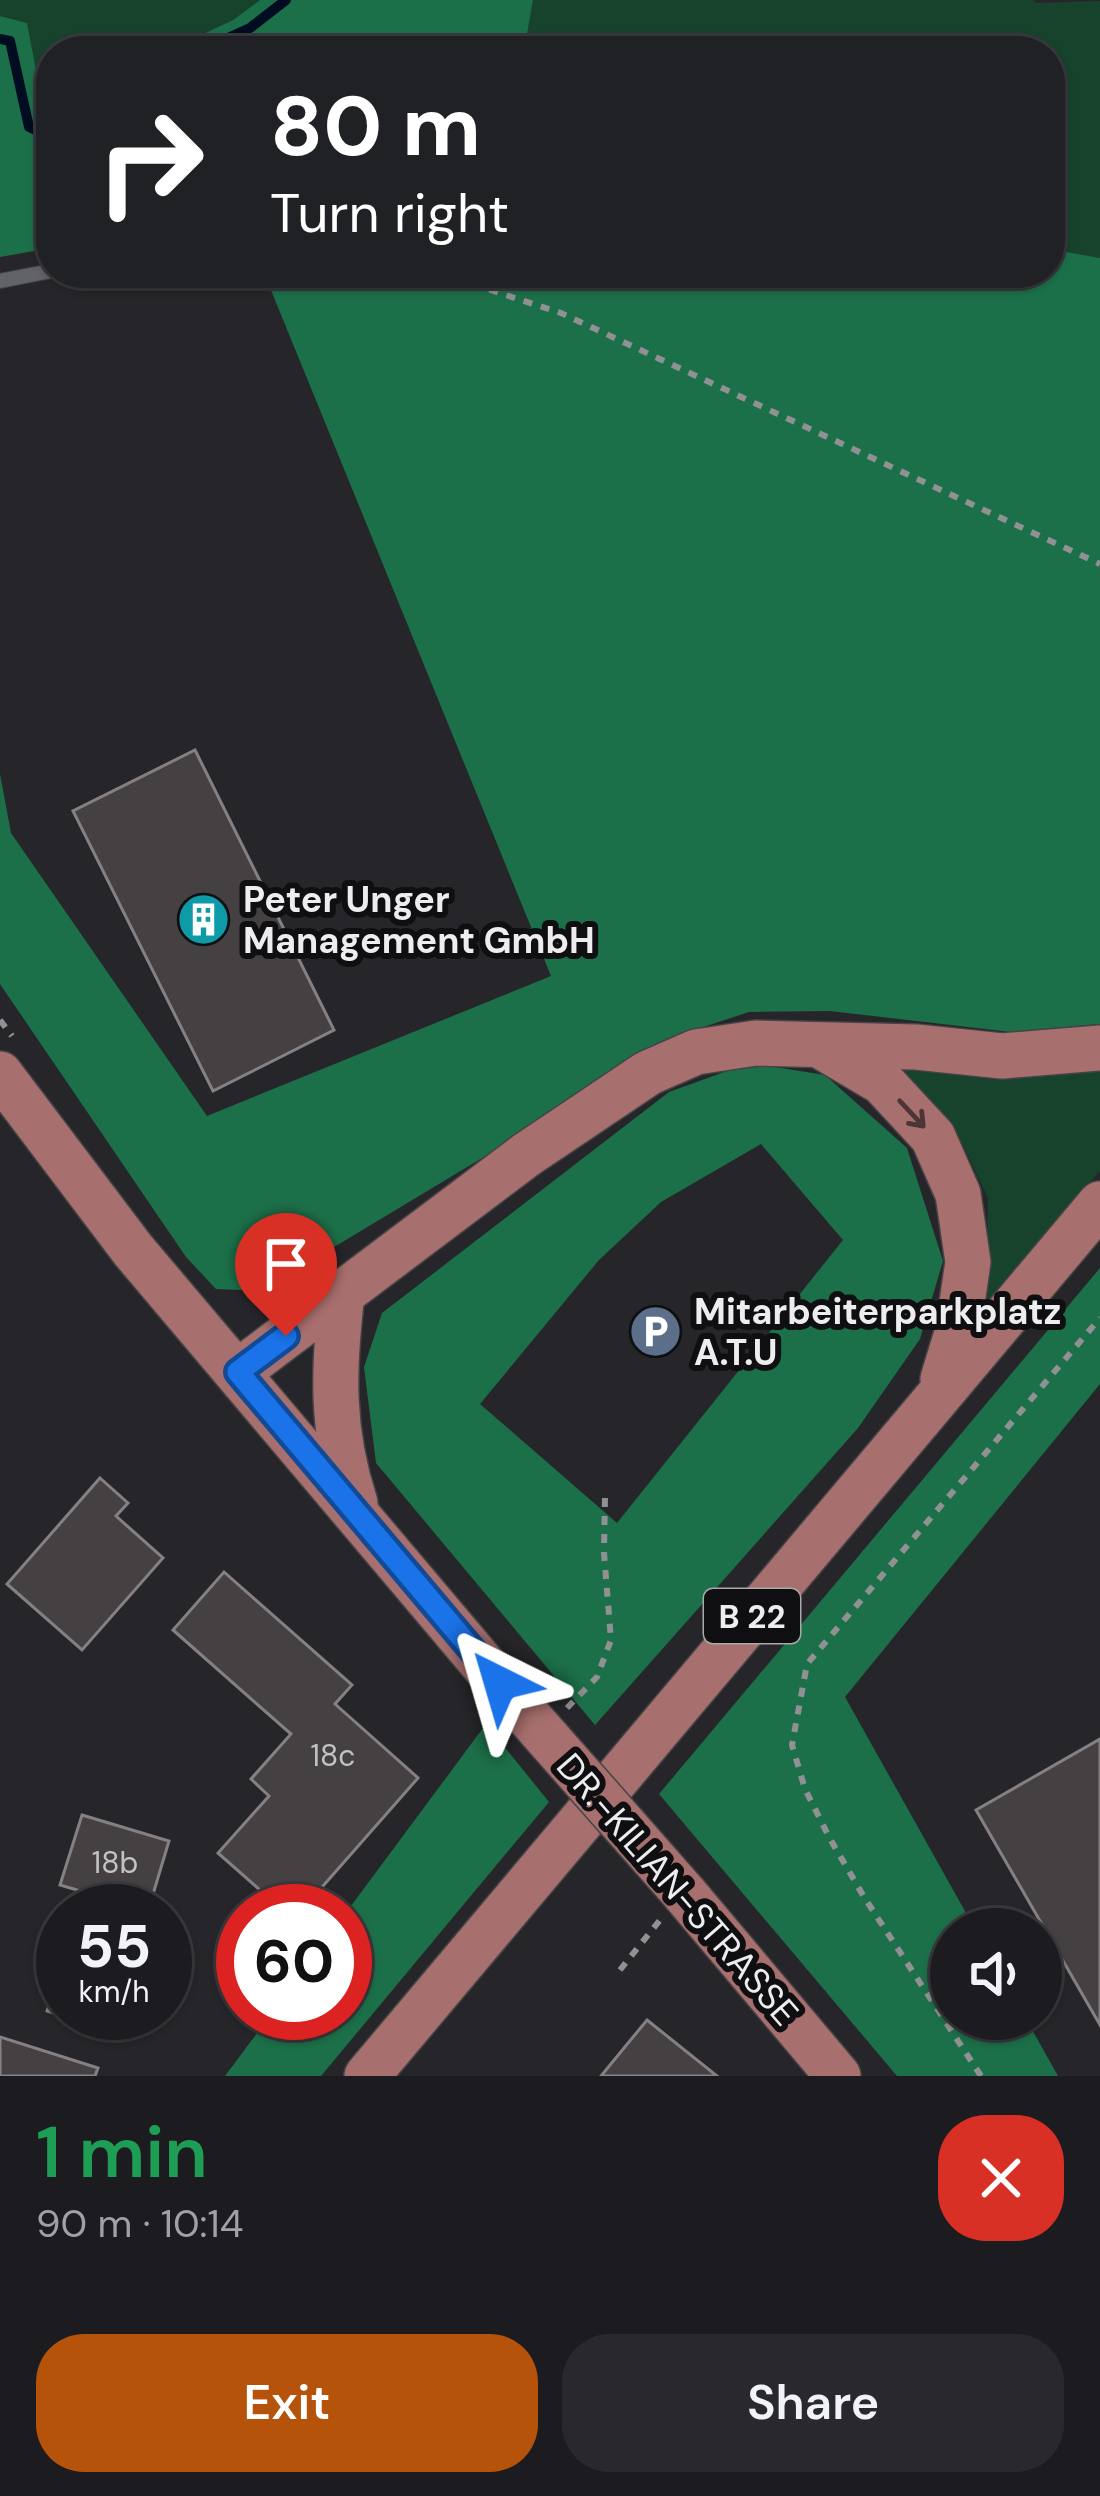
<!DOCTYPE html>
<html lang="en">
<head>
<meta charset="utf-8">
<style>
  :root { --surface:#1c1c20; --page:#29292d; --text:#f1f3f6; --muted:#a0a1a5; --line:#3a3a3e; --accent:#b45309 }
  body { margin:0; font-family:"DM Sans",sans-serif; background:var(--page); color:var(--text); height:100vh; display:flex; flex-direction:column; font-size:45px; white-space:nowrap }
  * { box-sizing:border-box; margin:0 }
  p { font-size:39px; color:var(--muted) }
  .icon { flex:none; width:66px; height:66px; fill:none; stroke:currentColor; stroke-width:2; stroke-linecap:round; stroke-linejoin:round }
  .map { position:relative; height:2076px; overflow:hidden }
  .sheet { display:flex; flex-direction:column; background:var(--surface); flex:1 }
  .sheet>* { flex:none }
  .top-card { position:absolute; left:36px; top:36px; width:1029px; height:252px; border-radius:48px; box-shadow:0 3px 9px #0004,0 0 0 3px var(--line); background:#202124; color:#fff; overflow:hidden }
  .tools { position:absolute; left:930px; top:1908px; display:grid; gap:24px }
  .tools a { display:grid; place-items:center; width:132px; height:132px; border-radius:50%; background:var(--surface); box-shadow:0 3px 9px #0004,0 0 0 3px var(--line); font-size:60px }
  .speed { position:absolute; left:36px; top:1884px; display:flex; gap:24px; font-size:60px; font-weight:700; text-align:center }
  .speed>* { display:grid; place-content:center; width:156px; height:156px; border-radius:50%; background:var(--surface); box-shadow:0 3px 9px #0004,0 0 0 3px var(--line); line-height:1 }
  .speed small { font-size:30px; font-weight:400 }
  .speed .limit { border:18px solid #d22; background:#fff; color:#111 }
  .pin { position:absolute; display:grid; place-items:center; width:102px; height:102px; color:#fff; margin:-123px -51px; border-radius:50% 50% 50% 0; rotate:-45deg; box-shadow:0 0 12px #0007 }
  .pin .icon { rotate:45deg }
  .me { position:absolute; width:132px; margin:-66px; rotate:320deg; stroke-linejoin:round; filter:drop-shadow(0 0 9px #0008) }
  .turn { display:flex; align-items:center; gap:42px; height:252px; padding:0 36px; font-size:54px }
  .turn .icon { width:156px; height:156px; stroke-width:2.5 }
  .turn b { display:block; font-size:84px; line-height:102px }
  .round { display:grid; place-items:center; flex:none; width:126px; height:126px; border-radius:48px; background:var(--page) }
  .summary { display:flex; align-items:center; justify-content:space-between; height:204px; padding:0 36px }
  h1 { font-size:72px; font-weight:600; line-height:90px; color:#1e9e55 }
  .primary-button { display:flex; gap:24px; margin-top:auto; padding:24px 36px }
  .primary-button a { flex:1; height:138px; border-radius:48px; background:var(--accent); color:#fff; font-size:48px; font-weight:600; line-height:138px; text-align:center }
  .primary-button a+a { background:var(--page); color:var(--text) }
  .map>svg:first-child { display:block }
</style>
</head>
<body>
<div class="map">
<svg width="1100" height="2076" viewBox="0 0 1100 2076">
  <rect width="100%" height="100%" fill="#26262a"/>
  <!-- green -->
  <path fill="#17422c" d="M0,0h260l-27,20 -66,31h-116v69l-6,-3 -18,-93 -27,-8z
    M533,0h500l3,3 64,-2v257l-50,-9v-198h-479l-46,-12z
    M1100,1062v109l-119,142 6,-52 1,-63 -35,-74 -60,-61z"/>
  <!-- forest -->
  <path fill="#1c7049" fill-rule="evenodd" d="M260,0h273l-7,39 45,12h-404l66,-31z
    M0,16l27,7 18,94 6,3v128l-51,9z
    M1050,249l50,9v766l-89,8 -181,-21 -81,1 -76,25 -76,52 -336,202 -45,-2 -30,-32 -186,-273v-210l11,59 196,283 344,-140 -287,-703h786z
    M749,1063l76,12 82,73 36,113 -23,78 -62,89 -263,297 -219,-262 -12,-96 18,-54 287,-221zM761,1144l82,96 -226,283 -137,-119 119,-144 62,-58z
    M1100,1268v116l-255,313 130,232h-24v90h75l32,57h-161l-238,-282z
    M486,1724l63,78 -228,274h-96l47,-63h73v-99z"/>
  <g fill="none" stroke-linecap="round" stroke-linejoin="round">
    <!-- stream -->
    <path stroke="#000c1f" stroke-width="10" d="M0,39l10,2 19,86 22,10
      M199,51l51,-23 36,-28"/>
  </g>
  <!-- building -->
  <path fill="#454143" stroke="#848083" stroke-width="3" d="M195,750l139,280 -121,61 -140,-280z
    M100,1478l28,25 -12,13 47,42 -81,92 -75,-66z
    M224,1572l128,113 -17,19 83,74 -117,133h-17l-66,-58 51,-57 -18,-17 40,-45 -118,-104z
    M1100,1739v286l-124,-215z
    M82,1815l87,26 -21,70h-70l6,-19 -24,-7z
    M63,1960v53h40l-4,14 -52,-16z
    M647,2020l70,56h-116z
    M0,2037l98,31 -3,8h-95z"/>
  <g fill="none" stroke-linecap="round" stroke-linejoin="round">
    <defs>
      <path id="lane" d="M0,281l51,-10"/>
      <path id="primary" d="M821,1046l61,36 51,55 25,57 10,68 -10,68 -15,49
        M0,1074l133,176 366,433
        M342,1294c-9,75 -11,136 13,209
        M238,1372l288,-217 122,-82 48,-21 60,-9 160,4 86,9 98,-8
        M684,1893l154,183
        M367,2076l733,-872"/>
    </defs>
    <!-- lane casing -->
    <use href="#lane" stroke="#444447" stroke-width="16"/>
    <!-- primary casing -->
    <use href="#primary" stroke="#444447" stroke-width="48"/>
    <!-- path -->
    <path stroke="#919194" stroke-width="6" stroke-dasharray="9 9" stroke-linecap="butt" d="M438,273l123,40 539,251
      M0,1020l12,16
      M567,1708l30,-31 14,-37 -7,-87 1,-57
      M620,1970l40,-50
      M981,2076l-117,-179 -35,-60 -24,-48 -13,-44 15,-81 293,-346"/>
    <!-- lane -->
    <use href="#lane" stroke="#626367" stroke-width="14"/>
    <!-- primary -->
    <use href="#primary" stroke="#a76f6d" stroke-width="45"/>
    <defs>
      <path id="primary-bridge" d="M499,1683l185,210"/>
    </defs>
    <!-- primary-bridge casing -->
    <use href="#primary-bridge" stroke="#444447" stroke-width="48" stroke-linecap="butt"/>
    <!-- primary-bridge -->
    <use href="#primary-bridge" stroke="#a76f6d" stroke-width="45"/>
  </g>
  <!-- one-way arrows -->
  <defs><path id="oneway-shaft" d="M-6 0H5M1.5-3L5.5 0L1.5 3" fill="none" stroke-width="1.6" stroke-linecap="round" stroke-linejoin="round" transform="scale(3)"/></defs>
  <use stroke="#4c3536" href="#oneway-shaft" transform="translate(912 1114) rotate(47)"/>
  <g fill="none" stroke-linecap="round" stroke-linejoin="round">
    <defs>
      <path id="route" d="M286,1336l-48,36 262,311"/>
    </defs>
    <!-- route casing -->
    <use href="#route" stroke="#114b97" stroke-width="30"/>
    <!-- route -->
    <use href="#route" stroke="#1a73e8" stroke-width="21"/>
  </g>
  <!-- icons -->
  <defs>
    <symbol id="building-disc" viewBox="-11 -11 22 22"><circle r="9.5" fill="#0f9aa8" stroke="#0f0f11"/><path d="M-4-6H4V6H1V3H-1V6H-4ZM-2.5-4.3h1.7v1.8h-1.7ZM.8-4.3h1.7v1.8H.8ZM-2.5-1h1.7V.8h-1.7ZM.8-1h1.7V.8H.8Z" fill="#fff"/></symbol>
    <symbol id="parking-disc" viewBox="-11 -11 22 22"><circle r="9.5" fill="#5c6f8a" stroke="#0f0f11"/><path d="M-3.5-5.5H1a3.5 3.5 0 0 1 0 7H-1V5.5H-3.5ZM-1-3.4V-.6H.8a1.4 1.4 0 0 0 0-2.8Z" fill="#fff"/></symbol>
  </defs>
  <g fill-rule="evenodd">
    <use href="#building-disc" x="174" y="890" width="59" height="59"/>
    <use href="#parking-disc" x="626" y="1302" width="59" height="59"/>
  </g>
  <g text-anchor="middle" stroke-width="12" stroke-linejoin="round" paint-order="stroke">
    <!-- number labels -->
    <g font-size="30" fill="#c3c2c4">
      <text x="333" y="1766">18c</text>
      <text x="115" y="1873">18b</text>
    </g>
    <!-- shield labels -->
    <rect fill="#0f0f11" stroke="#aaaaac" stroke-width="3" x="704" y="1589" width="96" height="54" rx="9"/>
    <g font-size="33" font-weight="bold" fill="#ededef">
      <text x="752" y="1628">B 22</text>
    </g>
    <!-- poi labels -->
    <g font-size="36" font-weight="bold" fill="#ededef" stroke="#0f0f11" text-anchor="start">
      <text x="243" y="912">Peter Unger<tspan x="243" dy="41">Management GmbH</tspan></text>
      <text x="694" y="1324">Mitarbeiterparkplatz<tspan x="694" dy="41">A.T.U</tspan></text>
    </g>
    <!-- street labels -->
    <g font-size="36" fill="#ededef" stroke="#0f0f11">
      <text transform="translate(678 1889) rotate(49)" y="13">DR.-KILIAN-STRASSE</text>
    </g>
  </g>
</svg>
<div class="tools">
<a><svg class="icon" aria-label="sound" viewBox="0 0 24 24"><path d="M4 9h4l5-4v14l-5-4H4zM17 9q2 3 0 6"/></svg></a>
</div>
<div class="speed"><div>55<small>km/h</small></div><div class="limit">60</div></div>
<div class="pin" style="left:286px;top:1336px;background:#d93025"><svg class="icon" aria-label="arrive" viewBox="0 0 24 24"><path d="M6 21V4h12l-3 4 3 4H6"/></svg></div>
<svg class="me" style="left:500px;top:1683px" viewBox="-20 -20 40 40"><path d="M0-17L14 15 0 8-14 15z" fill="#1a73e8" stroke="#fff" stroke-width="4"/></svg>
<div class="top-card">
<div class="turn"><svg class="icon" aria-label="right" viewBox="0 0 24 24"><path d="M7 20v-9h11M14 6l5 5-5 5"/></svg><div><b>80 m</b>Turn right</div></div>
</div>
</div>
<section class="sheet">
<div class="summary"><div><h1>1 min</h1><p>90 m · 10:14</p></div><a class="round" style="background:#d93025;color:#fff"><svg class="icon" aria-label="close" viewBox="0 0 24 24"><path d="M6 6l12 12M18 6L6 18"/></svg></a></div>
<div class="primary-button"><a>Exit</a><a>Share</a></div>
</section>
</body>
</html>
